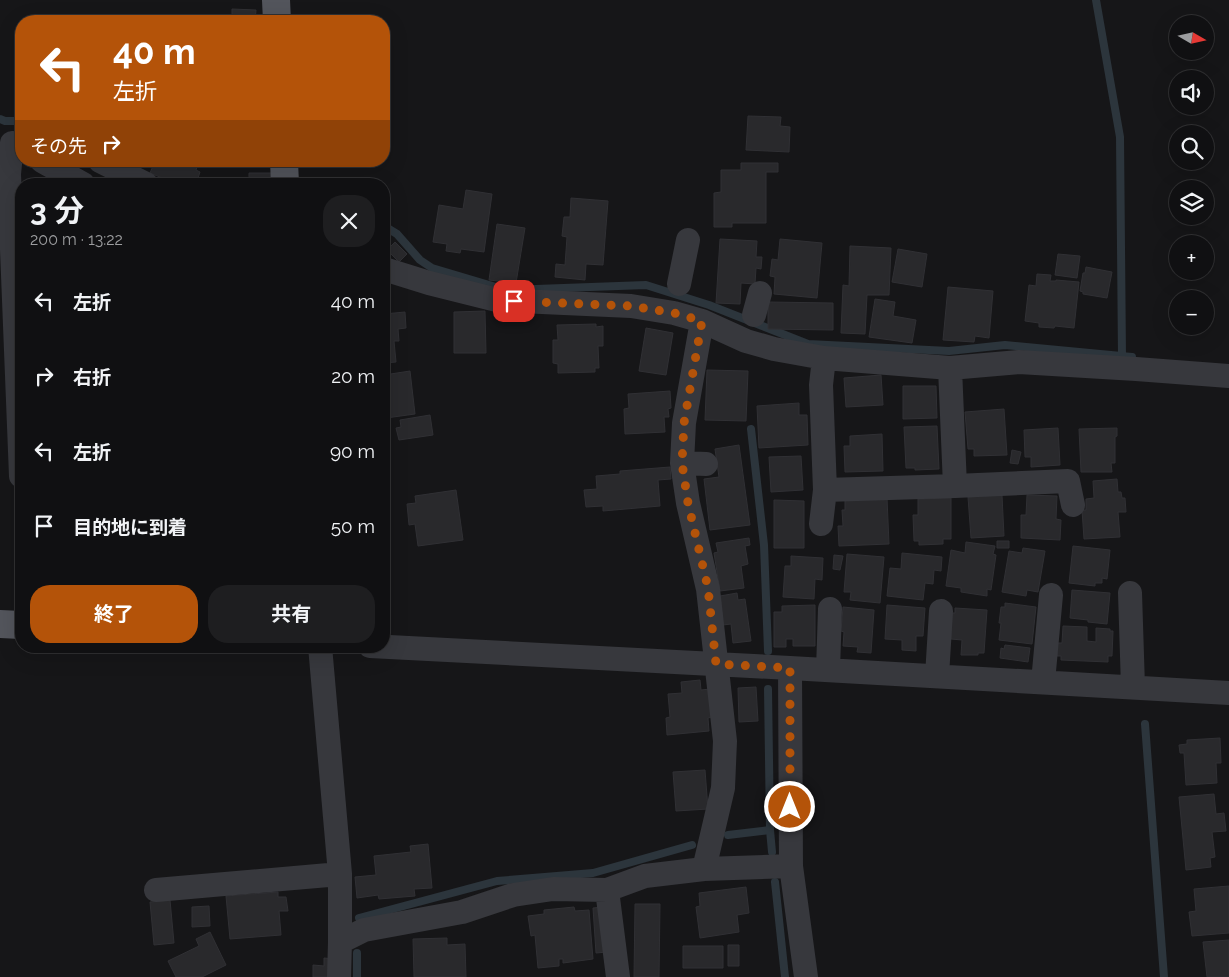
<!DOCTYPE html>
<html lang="ja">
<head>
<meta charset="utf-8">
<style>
  :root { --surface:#101012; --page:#1e1e20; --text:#f1f3f6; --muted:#9c9d9f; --line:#303032; --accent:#b45309 }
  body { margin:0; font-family:Raleway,"Noto Sans JP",sans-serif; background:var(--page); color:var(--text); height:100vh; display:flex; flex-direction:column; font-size:19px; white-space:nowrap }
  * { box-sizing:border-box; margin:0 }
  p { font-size:16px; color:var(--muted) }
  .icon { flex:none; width:28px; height:28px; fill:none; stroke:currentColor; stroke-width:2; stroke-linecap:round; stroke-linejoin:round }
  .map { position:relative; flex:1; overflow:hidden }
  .details { position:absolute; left:15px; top:178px; width:375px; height:475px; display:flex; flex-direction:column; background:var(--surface); border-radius:20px; box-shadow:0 5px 20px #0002,0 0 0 1px var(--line) }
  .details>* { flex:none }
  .banner { position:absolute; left:15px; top:15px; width:375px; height:152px; border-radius:20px; box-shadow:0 5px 20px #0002,0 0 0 1px var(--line); background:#b45309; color:#fff; overflow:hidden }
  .needle { width:32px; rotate:99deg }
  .tools { position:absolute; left:1169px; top:15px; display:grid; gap:10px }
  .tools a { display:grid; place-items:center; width:45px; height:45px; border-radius:50%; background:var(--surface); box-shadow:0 5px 20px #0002,0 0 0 1px var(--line); font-size:25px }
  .pin { position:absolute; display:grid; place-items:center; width:42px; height:42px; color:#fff; margin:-21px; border-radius:10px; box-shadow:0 2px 8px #0006 }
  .me { position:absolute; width:55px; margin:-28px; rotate:0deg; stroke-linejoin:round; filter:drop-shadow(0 0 4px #0008) }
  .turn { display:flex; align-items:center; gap:18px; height:105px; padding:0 15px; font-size:22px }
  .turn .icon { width:65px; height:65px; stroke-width:2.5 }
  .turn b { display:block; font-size:35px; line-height:42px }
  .then { display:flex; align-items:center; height:48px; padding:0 15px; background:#0003; gap:10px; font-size:19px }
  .round { display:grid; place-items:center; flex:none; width:52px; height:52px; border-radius:20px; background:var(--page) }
  .overview { display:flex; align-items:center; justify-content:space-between; height:85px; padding:0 15px }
  h1 { font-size:30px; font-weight:700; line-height:38px }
  .button { display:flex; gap:10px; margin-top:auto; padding:10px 15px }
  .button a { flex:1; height:58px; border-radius:20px; background:var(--accent); color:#fff; font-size:20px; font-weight:700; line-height:58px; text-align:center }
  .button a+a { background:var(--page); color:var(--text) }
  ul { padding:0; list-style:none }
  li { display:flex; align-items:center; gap:15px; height:75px; padding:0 15px }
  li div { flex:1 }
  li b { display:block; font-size:19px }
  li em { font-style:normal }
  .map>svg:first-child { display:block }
</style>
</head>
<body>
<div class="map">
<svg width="1229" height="977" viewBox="0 0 1229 977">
  <rect width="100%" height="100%" fill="#161618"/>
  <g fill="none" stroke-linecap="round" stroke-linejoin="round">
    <!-- stream -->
    <path stroke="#2c353c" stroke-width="8" d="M1096,0l24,137 2,219
      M0,119l5,2h16
      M263,161l5,1
      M313,183l1,1
      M384,226l13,8 23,26 12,8 74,22 140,-5 63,20 99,39 141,7 56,-6 127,12
      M751,429l13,116 4,106
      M1145,724l19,253
      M770,830l2,22
      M728,835l42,-5 -2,-141
      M775,882l10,95
      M359,918l138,-37 96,-8 99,-28
      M357,977v-24"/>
  </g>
  <!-- building -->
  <path fill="#29292c" stroke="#303034" d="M232,9l24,1 -1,11h-41l1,-2h17z
    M748,116l33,1 -1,9 10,1 -1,25 -43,-2z
    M155,161h44l-3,9 4,2 -4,12h-19l-27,-11z
    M741,163h37v9h-12v51h-34v4h-18v-34l7,-1v-22h20z
    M249,173h22v11h-22z
    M466,190l26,4 -8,58 -23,-3 -1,4 -14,-2 1,-7 -14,-2 6,-37 24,4z
    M571,198l37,3 -5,64 -17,-1 -1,16 -30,-3 1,-13 9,1 2,-28 -5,-1 2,-19h6z
    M497,224l28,4 -9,55 -27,-3z
    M720,239l37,2 -1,16h6l-1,12 -5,-1 -1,16 -14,-1 -1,21 -24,-1z
    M780,239l42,4 -5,55 -43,-4 1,-17 -5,-1 2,-17 6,1z
    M395,242l12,12 -8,8 -12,-12z
    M850,246l41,2 -2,47h-22l-2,39 -24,-1 2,-48 6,1z
    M898,249l29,5 -5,33 -30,-5z
    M1058,254l22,2 -3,22 -22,-3z
    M1086,267l26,5 -5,26 -24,-4v-2l-3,-1 3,-18h2z
    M1037,274l14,1 -1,6h6v-1l23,2 -5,46 -19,-2 -1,2 -15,-1v-4l-14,-2 4,-36 7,1z
    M948,287l45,4 -4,47 -14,-2 -1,6 -31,-2z
    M875,299l20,3 -2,14 23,4 -4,23 -43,-6z
    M768,302l65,1v27l-65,-1z
    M485,311l1,42h-32v-41z
    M405,312l1,16 -8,1 1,12h-5l2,21 -12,1v-49z
    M596,324v3l7,-1v20h-5l1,22h-4v4l-37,1v-9l-5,-1v-23h5l-1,-15z
    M646,328l27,5 -7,42 -27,-4z
    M707,370l41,1 -2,50 -41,-1z
    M410,371l5,43 -29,4 1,6 -3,1v-50z
    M881,375l2,30 -37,2 -2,-29z
    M903,386h33l1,32 -34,1z
    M670,391l1,17 -3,1 1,8h-5l1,15 -40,2 -1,-25 5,-1 -1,-14z
    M799,403v12h8l1,30 -49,3 -2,-42z
    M1004,409l3,46 -33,1v-7h-6l-3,-37z
    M430,415l3,20 -34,5 -3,-12 5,-1 -1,-7z
    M937,426l2,43 -24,1v-2h-9l-2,-41z
    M1058,428l2,37 -29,2v-10h-6l-1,-27z
    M1117,428v8l-2,1v26h-4l1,9h-31l-2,-43z
    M882,434l1,37 -38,1 -1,-26h6v-10z
    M739,445l11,80 -40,5 -6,-51 15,-2 -4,-28z
    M1012,450l9,2 -3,12 -8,-1z
    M801,456l2,34 -32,2 -2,-35z
    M670,467l1,12 -13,1 2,26 -57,5v-5l-17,1 -2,-17 13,-1 -1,-13 24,-2v-3z
    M1117,479l1,13h3l1,6h3l1,14h-8l2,25 -36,2 -2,-29h4v-11l8,-1 -1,-17z
    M456,490l7,50 -45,6 -3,-22 -6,1 -2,-21 9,-1 -1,-7z
    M1002,495l2,41 -33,2 -3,-41z
    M1027,495l30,1 -1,23 5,1 -1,20 -39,-2v-23h5z
    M887,498l2,46 -50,2 -1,-20h5l-1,-16h3v-10z
    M951,498v41h-8v5l-24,1v-4h-5l-1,-26h5v-16z
    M774,500l30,1v47h-30z
    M749,538l1,7 -5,1 3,18 -7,2 3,22 -24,3 -6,-38 4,-1 -2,-9z
    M997,541h12v7h-12z
    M966,542l29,4 -2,8 3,1 -5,35 -4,-1v7l-26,-4v-4l-15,-2 5,-36 14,3z
    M1073,546l37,4 -3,29 -5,-1v5h-7v3l-26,-3z
    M1023,548l22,3 -7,41 -11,-2 -1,6 -24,-4 7,-41 13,2z
    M902,553l40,4 -1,14 -7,-1 -1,14 -8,-1 -2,17 -36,-4 3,-28 11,1z
    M847,554l37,3 -4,46 -30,-3 1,-8h-7z
    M834,555l9,1 -3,14 -7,-1z
    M791,556l32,2 -1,22 -7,-1 -1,20 -31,-2 2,-31h6z
    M1072,590l38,3 -3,31 -19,-2v-2l-18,-2z
    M737,593l1,7 7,-1 6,42 -18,2 -2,-19 -8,1 -3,-29z
    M1005,603l31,4 -4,37 -33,-4 2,-17h-2l2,-16h4z
    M815,605v41h-22v-7h-7v8h-12v-35h8v-6z
    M887,605l38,3 -2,28h-7v15l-14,-1v-10l-17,-1z
    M843,607l31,3 -3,43 -14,-1 1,-5 -15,-1 1,-14 -3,-1z
    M955,608l32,2 -3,43h-6v2h-17l1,-15 -11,-1 1,-26h3z
    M1063,626l24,1v14l9,1v-14l14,1v2h3l-1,25h-4v6l-47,-2v-4h-4v-13h5z
    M1005,645l25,3 -2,14 -28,-4 1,-10 3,1z
    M700,680l1,10 9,-1 2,28 -4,1 1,13 -42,4 -1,-17 4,-1 -2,-23 14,-1 -1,-11z
    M756,687l2,34 -19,1 -1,-34z
    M1220,738l1,25h-5l1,20 -31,2 -2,-32h-4l-1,-8 8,-1v-4z
    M705,770l3,39 -32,2 -3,-39z
    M1214,794l2,20 8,-1 2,18 -14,1 3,25 -5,1 1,9 -25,3 -7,-73z
    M428,844l4,44 -18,1 1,7 -36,3 -1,-4 -21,3 -2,-21 21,-2 -2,-19 37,-4 -1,-6z
    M1229,886v47l-37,3 -3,-24 7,-1 -2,-22z
    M746,887l3,26 -12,2 2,17 -39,6 -4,-31 4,-1 -1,-13z
    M278,892v5h8l2,14h-9l2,24 -51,4 -4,-43z
    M170,900l4,43 -20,2 -4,-43z
    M635,904h25l-1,73h-25z
    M209,906l1,20 -18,1v-20z
    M574,907l1,4 14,-1 4,49 -30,4v-4h-4v7l-21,2 -3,-33 -4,1 -3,-20 16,-2v-4z
    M603,907l4,45 -11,1 -3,-45z
    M210,932l16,33 -24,12h-26l-8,-16 31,-15 -3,-7z
    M447,938v7l18,-1 1,33h-52l-1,-38z
    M1229,940v37h-22l-4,-35z
    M728,945h11v21h-11z
    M683,946h40v22h-40z
    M324,958l10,1 -1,18h-20v-12l11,1z"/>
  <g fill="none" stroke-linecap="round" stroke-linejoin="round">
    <!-- minor -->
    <path stroke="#37383d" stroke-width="24" d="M12,143l-3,31 12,302
      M42,161l41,23
      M100,161l46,23
      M384,269l45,14 68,17 134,6 43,7 28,8 44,20 28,8 50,9 126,10 69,-6 117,7 93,7
      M679,284l9,-44
      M754,315l6,-22
      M702,321l-18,102 -2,40 6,40 20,86 17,152 -2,47 -19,81
      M824,358l-3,27 4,105 130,-4 113,-5 5,24
      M950,368l5,118
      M682,463l24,1
      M821,524l4,-34
      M1130,593l3,94
      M320,646l20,228v68l-1,35
      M370,646l420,22 439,25
      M790,668l1,198 15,111
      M828,670l2,-61
      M937,676l4,-65
      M1043,682l8,-87
      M156,890l184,-16
      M607,890l11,87
      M340,942l24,-12 98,-18 51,-17 40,-6 54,1 38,-14 59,-7 87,-3"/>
    <!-- major -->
    <path stroke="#53555c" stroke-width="28" d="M276,0l1,21
      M284,161l1,23
      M0,624l21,1"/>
  </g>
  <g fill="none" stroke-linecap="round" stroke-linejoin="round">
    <!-- route -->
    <path stroke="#b45309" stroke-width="9" stroke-dasharray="0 16.2" d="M514,301l117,5 43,7 28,8 -18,102 -2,40 6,40 20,85 8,76 74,4v139"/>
  </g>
</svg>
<div class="tools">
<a><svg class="needle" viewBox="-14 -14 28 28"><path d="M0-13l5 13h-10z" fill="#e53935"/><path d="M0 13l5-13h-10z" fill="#9c9d9f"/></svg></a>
<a><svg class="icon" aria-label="sound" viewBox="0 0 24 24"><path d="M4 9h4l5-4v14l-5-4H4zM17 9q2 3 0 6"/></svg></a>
<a><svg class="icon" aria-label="search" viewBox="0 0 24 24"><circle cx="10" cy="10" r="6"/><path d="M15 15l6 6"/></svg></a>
<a><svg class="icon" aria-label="layers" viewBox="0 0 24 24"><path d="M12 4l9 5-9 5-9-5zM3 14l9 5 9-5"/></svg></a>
<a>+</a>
<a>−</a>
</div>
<div class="pin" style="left:514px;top:301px;background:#d93025"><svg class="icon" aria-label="arrive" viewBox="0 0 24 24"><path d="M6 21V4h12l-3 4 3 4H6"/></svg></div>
<svg class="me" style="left:790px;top:807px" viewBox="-20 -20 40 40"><circle r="17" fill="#b45309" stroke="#fff" stroke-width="3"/><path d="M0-11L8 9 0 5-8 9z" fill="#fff"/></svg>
<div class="banner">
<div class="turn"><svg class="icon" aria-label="left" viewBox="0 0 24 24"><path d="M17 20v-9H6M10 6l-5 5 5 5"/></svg><div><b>40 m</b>左折</div></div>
<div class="then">その先<svg class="icon" aria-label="right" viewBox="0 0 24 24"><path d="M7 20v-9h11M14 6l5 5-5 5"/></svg></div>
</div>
<section class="details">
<div class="overview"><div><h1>3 分</h1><p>200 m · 13:22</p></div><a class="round"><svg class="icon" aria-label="close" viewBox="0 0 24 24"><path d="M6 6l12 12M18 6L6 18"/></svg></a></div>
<ul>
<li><svg class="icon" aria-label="left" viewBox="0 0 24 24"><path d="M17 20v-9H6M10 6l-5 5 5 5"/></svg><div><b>左折</b></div><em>40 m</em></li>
<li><svg class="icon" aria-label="right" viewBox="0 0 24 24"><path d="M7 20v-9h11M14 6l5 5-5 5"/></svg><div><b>右折</b></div><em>20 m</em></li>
<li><svg class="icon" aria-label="left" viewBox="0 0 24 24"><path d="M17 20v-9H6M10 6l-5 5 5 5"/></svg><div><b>左折</b></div><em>90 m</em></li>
<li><svg class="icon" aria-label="arrive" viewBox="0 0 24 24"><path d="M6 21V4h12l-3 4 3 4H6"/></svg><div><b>目的地に到着</b></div><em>50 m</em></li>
</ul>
<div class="button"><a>終了</a><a>共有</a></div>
</section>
</div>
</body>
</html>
